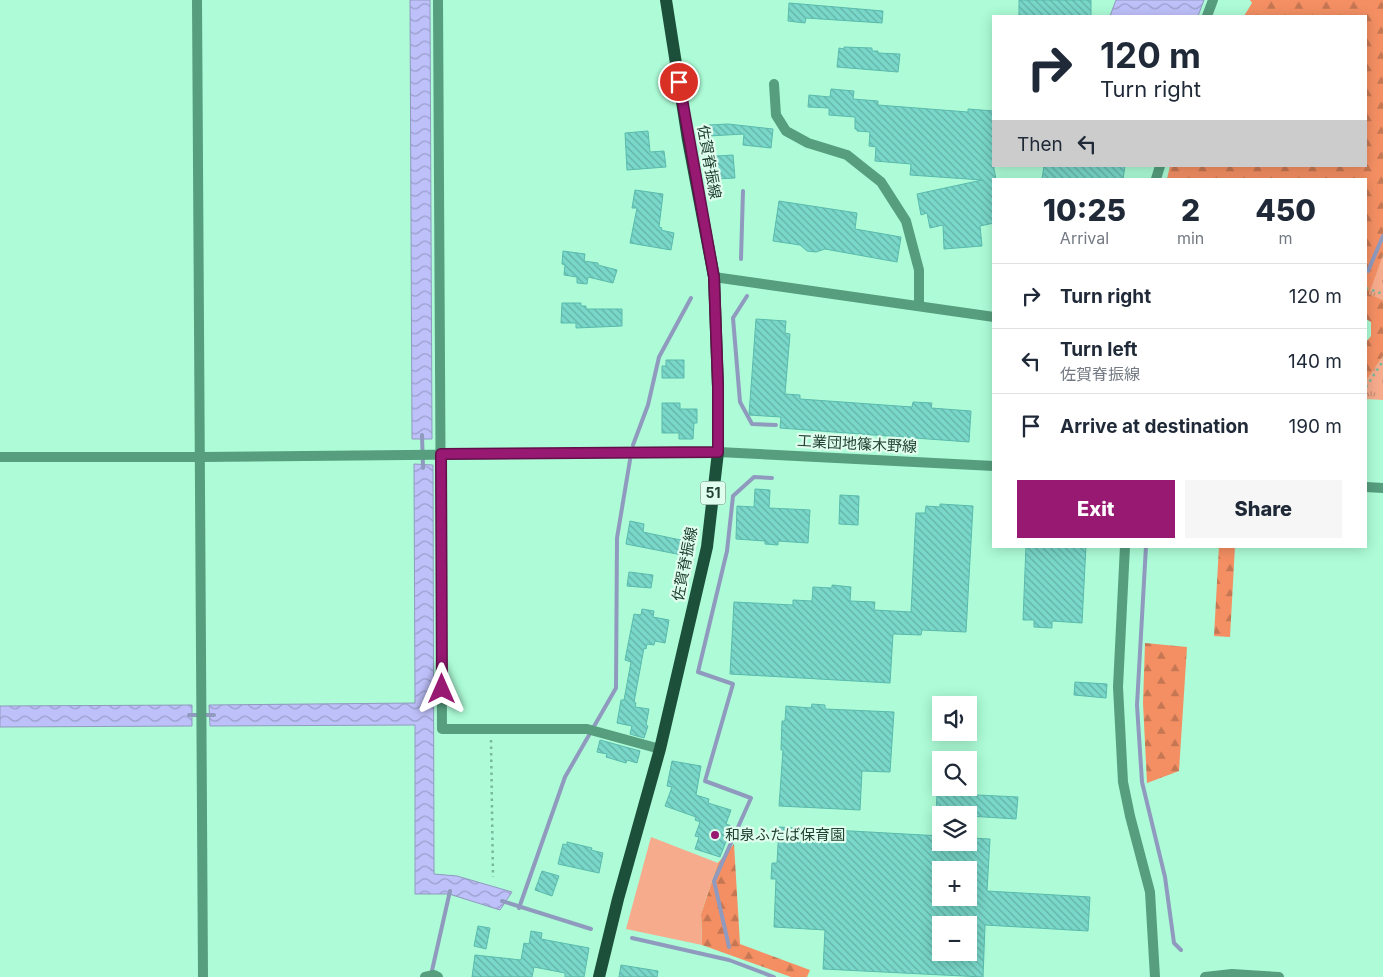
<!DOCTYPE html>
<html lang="en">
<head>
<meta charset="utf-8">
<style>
  :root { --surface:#fff; --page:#f6f6f7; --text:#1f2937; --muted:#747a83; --line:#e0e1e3; --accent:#971972 }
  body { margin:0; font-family:Inter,"Noto Sans JP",sans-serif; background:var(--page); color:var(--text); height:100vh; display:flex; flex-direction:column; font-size:19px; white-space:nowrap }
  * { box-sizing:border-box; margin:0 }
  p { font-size:16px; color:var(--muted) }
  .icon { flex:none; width:28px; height:28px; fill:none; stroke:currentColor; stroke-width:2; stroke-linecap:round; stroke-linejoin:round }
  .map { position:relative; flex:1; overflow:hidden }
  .panel { position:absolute; left:992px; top:178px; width:375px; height:370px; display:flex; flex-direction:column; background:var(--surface); border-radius:0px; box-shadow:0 2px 12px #0003 }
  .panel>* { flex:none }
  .top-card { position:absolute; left:992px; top:15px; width:375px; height:152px; border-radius:0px; box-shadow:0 2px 12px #0003; background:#fff; color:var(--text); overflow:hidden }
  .controls { position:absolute; left:932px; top:696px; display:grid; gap:10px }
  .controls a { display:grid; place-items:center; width:45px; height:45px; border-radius:0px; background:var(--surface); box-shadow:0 2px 12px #0003; font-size:25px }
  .pin { position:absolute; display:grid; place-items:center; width:42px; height:42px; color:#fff; margin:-21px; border:2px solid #fff; border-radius:50%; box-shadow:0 1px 5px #0007 }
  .me { position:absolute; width:55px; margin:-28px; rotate:0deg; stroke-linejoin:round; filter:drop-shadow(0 0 4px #0008) }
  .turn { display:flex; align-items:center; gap:18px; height:105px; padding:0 25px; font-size:22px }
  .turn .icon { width:65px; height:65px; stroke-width:2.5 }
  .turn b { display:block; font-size:35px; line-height:42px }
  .then { display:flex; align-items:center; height:48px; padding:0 25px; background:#0003; gap:10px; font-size:19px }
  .eta { display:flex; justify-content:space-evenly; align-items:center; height:85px; text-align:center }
  .eta b { font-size:30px; font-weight:800; line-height:35px }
  .cta { display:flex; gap:10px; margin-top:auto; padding:10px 25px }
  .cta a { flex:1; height:58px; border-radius:0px; background:var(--accent); color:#fff; font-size:20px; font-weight:800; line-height:58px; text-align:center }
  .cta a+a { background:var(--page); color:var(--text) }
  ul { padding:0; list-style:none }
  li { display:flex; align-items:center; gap:15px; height:65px; padding:0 25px; border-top:1px solid var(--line) }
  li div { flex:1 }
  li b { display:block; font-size:19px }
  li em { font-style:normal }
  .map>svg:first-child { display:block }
</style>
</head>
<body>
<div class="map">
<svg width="1383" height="977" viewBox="0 0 1383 977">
  <defs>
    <pattern id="grass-tufts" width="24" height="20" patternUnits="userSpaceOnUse" patternTransform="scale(1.25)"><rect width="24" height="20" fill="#f6ab8c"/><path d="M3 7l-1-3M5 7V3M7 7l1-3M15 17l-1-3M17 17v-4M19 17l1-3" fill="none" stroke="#c78d73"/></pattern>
    <pattern id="forest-firs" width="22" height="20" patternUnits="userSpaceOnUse" patternTransform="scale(1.25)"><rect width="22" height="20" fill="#f48f63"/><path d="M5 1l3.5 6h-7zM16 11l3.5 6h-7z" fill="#c57652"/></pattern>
    <pattern id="water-waves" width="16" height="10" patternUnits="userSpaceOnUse" patternTransform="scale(1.25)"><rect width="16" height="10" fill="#bec0fa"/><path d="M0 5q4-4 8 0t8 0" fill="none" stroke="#9a9ecb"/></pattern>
    <pattern id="building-back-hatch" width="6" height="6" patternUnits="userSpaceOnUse" patternTransform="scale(1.25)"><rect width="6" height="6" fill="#79d8ca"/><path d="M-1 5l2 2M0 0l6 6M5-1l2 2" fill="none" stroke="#63b1a5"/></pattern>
  </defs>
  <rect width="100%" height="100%" fill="#adfcd7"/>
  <!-- grass -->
  <path fill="url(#grass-tufts)" d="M1383,255v45l-15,-6z
    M1383,356v44l-17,-1v-18z"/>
  <!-- forest -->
  <path fill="url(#forest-firs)" d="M1250,0h133v255l-14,39 14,6v56l-17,25v-39l5,-6v-14l-5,-3v-140h-199l3,-13h196v-150h-122l8,-13z
    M1219,546h16l-5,91 -16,-1z
    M1145,643l42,4 -8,124 -32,12 -4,-80z
    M734,844l6,100 70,26 -3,7h-16l-89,-32 -1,-31 17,-51z"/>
  <!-- green -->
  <path fill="#f6ab8c" d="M651,837l67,26 -17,51 1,31 -76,-16z"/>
  <!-- water -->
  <path fill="url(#water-waves)" stroke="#8f9abe" d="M410,0h20l2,439h-20z
    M1116,0h88l-6,16h-88z
    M414,464l19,1 1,409 23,2 55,16 -12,18 -51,-16h-34v-169l-205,1 -1,-21 206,-2z
    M192,705v21l-192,1v-21z"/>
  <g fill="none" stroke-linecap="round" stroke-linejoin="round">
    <!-- stream -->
    <path stroke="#8f9abe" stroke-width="4" d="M741,259l2,-68
      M1368,271l15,-35
      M747,296l-14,22 7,84 12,22 24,1
      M422,435l1,33
      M633,445l15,-40 11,-48 32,-59
      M1146,546l-9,159 5,77 23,95 9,66 7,7
      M189,715h25
      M502,901l89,28
      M519,908l46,-131 51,-89 1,-150 13,-78
      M632,938l97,22 45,17
      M729,947l-15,-66 37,-83 -46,-17 28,-97 -35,-12 29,-121 6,-55 21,-19 18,1
      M431,975l19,-84"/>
  </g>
  <!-- building -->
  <path fill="url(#building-back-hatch)" stroke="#5abaac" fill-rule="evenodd" d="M1019,0h72v16h-72z
    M789,3l94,8 -1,12 -76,-5 -1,5 -17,-2z
    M844,47l28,1v3h6v2l22,1 -2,18 -61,-5 2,-19 5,1z
    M831,89l23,2 -1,8 25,2v4l90,7v-3l26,2v58l2,10h-2v44l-14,3 2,20 -38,3 -1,-24 -13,3 -3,-15 -6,2 -4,-21 65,-14 -72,-5 1,-11 -36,-3 1,-14 -7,-1 1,-14 -13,-1v-2h-2v-12l-26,-2v-7l-21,-1 1,-12 21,2z
    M728,124l45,5 -2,19 -28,-3 1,-11 -35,2v-11z
    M648,131l2,21 14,-1 2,16 -39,3 -2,-37z
    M733,155l2,23 -18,1 -1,-23z
    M1044,166h81l-2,13h-81z
    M635,190l28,4 -4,33 3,1 -1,2 13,3 -3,17 -41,-7 7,-35h-5z
    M779,201l78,12 -2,16 46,8 -4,25 -72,-13 -9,3 -9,-1 -7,-6 -27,-4z
    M563,251l22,3 -1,7 14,2v2l19,5 -4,13 -25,-6 -1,7 -10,-1v-6l-13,-2 1,-10 -3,-1z
    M562,303h19v3h5v3h36v17l-46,2v-5h-15z
    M756,319l30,2 -1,12 5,1 -5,60 15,1v4l112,8 1,-5 19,1 -1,5 40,3 -2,31 -189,-14 1,-11 -32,-2z
    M666,360h18v18h-22v-12h4z
    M662,403h18v6h17v14h-3l-1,16h-14v-6h-17z
    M755,489l15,1 -1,18 41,2 -2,33 -30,-2v4l-13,-1v-3l-29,-2 1,-33 17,1z
    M840,495l19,1 -1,29 -19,-1z
    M940,504l33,2 -7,126 -44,-2 -1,5 -28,-1 -3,49 -160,-9 4,-72 59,3v-5l19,1 1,-14 19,1v-3l19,2 -1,14 25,1 -1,8 37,2 5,-99h9l1,-7 14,1z
    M630,521l14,3 -1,8 47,10 -3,14 -61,-12z
    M1026,546h60l-4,77 -30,-2v7l-18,-1v-7h-11z
    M629,572l24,3 -2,13 -24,-2z
    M642,609l12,2 -1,6 16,3 -4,23 -10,-2 -1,4 -7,-1 -1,5 -2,-1 -10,54 2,1 -1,4 14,2 -3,16 2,1 -4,12 -14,-4 2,-8 -15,-3 4,-23h3l7,-38 -6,-2 9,-46 7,1z
    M1075,682l32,2 -1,14 -32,-3z
    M812,704l13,1v4l69,3 -4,60 -28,-1 -2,39 -81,-4 4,-56h-2l1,-29h3l1,-15 25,2z
    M600,740l40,11 -3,12 -10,-3 -1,3 -20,-6 1,-3 -10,-2z
    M672,761l29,5 -5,29 13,4 -1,4 23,7 -5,14 8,3 -5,13 -2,-1 -7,18 -25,-8 4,-12 -4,-1 5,-14 -5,-2 1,-3 -31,-11 7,-19 -5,-1z
    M937,793l81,4 -2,22 -47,-3v-1h-33z
    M779,827l162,9v6h28v-4l21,1 -3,52 103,6 -2,34 -103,-6 -2,52 -160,-8 2,-39 -51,-3 2,-48h-5l1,-16h5zM941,870h28v28h-28zM941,925h28v27h-28z
    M567,842l25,6 -1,2 12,3 -4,20 -41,-9 5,-20 4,1z
    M542,871l17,5 -7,20 -17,-6z
    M478,926l12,2 -4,21 -12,-3z
    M531,931l11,2 -1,6 48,9 -5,29h-19v-4l-31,-6 -2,10h-60l3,-22 46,5 3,-17 5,1z
    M621,965l37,6 -1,6h-38z"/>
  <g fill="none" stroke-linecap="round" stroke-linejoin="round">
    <!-- path -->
    <path stroke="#79b79a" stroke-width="2.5" stroke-dasharray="2.5 4" stroke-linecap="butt" d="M1366,288l17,6
      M1366,387l17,-26
      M491,740l2,137"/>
    <!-- minor -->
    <path stroke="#569e7e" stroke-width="10" d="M197,0l6,977
      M438,0l4,729h145l73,20
      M774,84l2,31 10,16 22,12 39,12 34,27 25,39 13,49v36
      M0,457h201l517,-5
      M425,977l9,-2 4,2"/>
    <!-- tertiary -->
    <path stroke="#569e7e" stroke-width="10" d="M1207,16l6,-16
      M1156,179l4,-13
      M714,277l280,40
      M718,452l276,14
      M1366,487l17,1
      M1125,546l-7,141 5,95 7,34 20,76 5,85
      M1205,977l27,-3 47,3"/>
    <!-- primary -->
    <path stroke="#1c503b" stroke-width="12" d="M599,977l19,-78 42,-150 47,-202 11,-95v-65l-4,-110 -26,-137 -22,-140"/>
  </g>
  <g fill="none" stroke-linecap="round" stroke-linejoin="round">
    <defs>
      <path id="route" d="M442,689l-1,-235 277,-2v-65l-4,-110 -35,-195"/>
    </defs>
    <!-- route casing -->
    <use href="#route" stroke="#62104a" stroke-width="12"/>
    <!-- route -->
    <use href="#route" stroke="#971972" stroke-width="9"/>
  </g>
  <!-- markers -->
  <circle fill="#971972" stroke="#e0feee" stroke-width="2" cx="715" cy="835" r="5"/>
  <g text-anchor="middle" stroke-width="4.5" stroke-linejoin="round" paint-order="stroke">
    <!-- shield labels -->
    <rect fill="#e0feee" stroke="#5a7a6b" stroke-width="1" x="700.5" y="481.5" width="25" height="23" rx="4"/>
    <g font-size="14" font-weight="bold" fill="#214133">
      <text x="713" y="498">51</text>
    </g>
    <!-- street labels -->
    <g font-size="15" fill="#214133" stroke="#e0feee">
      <text transform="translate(709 162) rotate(80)" y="5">佐賀脊振線</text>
      <text transform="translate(857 444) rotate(3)" y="5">工業団地篠木野線</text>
      <text transform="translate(685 564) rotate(-79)" y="5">佐賀脊振線</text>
    </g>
    <!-- poi labels -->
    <g font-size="15" fill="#214133" stroke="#e0feee" text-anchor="start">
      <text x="725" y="840">和泉ふたば保育園</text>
    </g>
  </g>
</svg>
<div class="controls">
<a><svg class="icon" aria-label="sound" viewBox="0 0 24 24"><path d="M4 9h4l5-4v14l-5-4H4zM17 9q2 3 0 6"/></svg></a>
<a><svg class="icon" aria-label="search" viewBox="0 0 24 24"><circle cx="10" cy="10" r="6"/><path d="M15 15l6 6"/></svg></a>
<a><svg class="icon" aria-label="layers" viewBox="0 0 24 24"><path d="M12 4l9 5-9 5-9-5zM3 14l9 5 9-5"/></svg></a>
<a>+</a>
<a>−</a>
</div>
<div class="pin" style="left:679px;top:82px;background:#d93025"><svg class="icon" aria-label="arrive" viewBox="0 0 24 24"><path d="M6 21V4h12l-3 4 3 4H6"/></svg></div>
<svg class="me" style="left:442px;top:689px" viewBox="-20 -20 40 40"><path d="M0-17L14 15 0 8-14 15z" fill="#971972" stroke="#fff" stroke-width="4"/></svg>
<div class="top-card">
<div class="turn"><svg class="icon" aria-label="right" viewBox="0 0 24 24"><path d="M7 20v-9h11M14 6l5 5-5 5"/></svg><div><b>120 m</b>Turn right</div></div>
<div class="then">Then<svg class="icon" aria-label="left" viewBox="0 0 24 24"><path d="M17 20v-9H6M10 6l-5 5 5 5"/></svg></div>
</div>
<section class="panel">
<div class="eta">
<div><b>10:25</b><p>Arrival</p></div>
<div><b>2</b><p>min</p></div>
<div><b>450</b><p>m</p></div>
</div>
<ul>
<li><svg class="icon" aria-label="right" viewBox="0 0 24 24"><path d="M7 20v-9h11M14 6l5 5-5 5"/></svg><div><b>Turn right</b></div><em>120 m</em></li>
<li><svg class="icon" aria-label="left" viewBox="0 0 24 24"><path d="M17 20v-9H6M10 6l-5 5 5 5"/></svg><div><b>Turn left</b><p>佐賀脊振線</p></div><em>140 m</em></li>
<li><svg class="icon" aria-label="arrive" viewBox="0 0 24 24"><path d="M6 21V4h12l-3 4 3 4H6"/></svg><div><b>Arrive at destination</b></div><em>190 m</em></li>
</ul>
<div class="cta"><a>Exit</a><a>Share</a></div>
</section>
</div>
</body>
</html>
